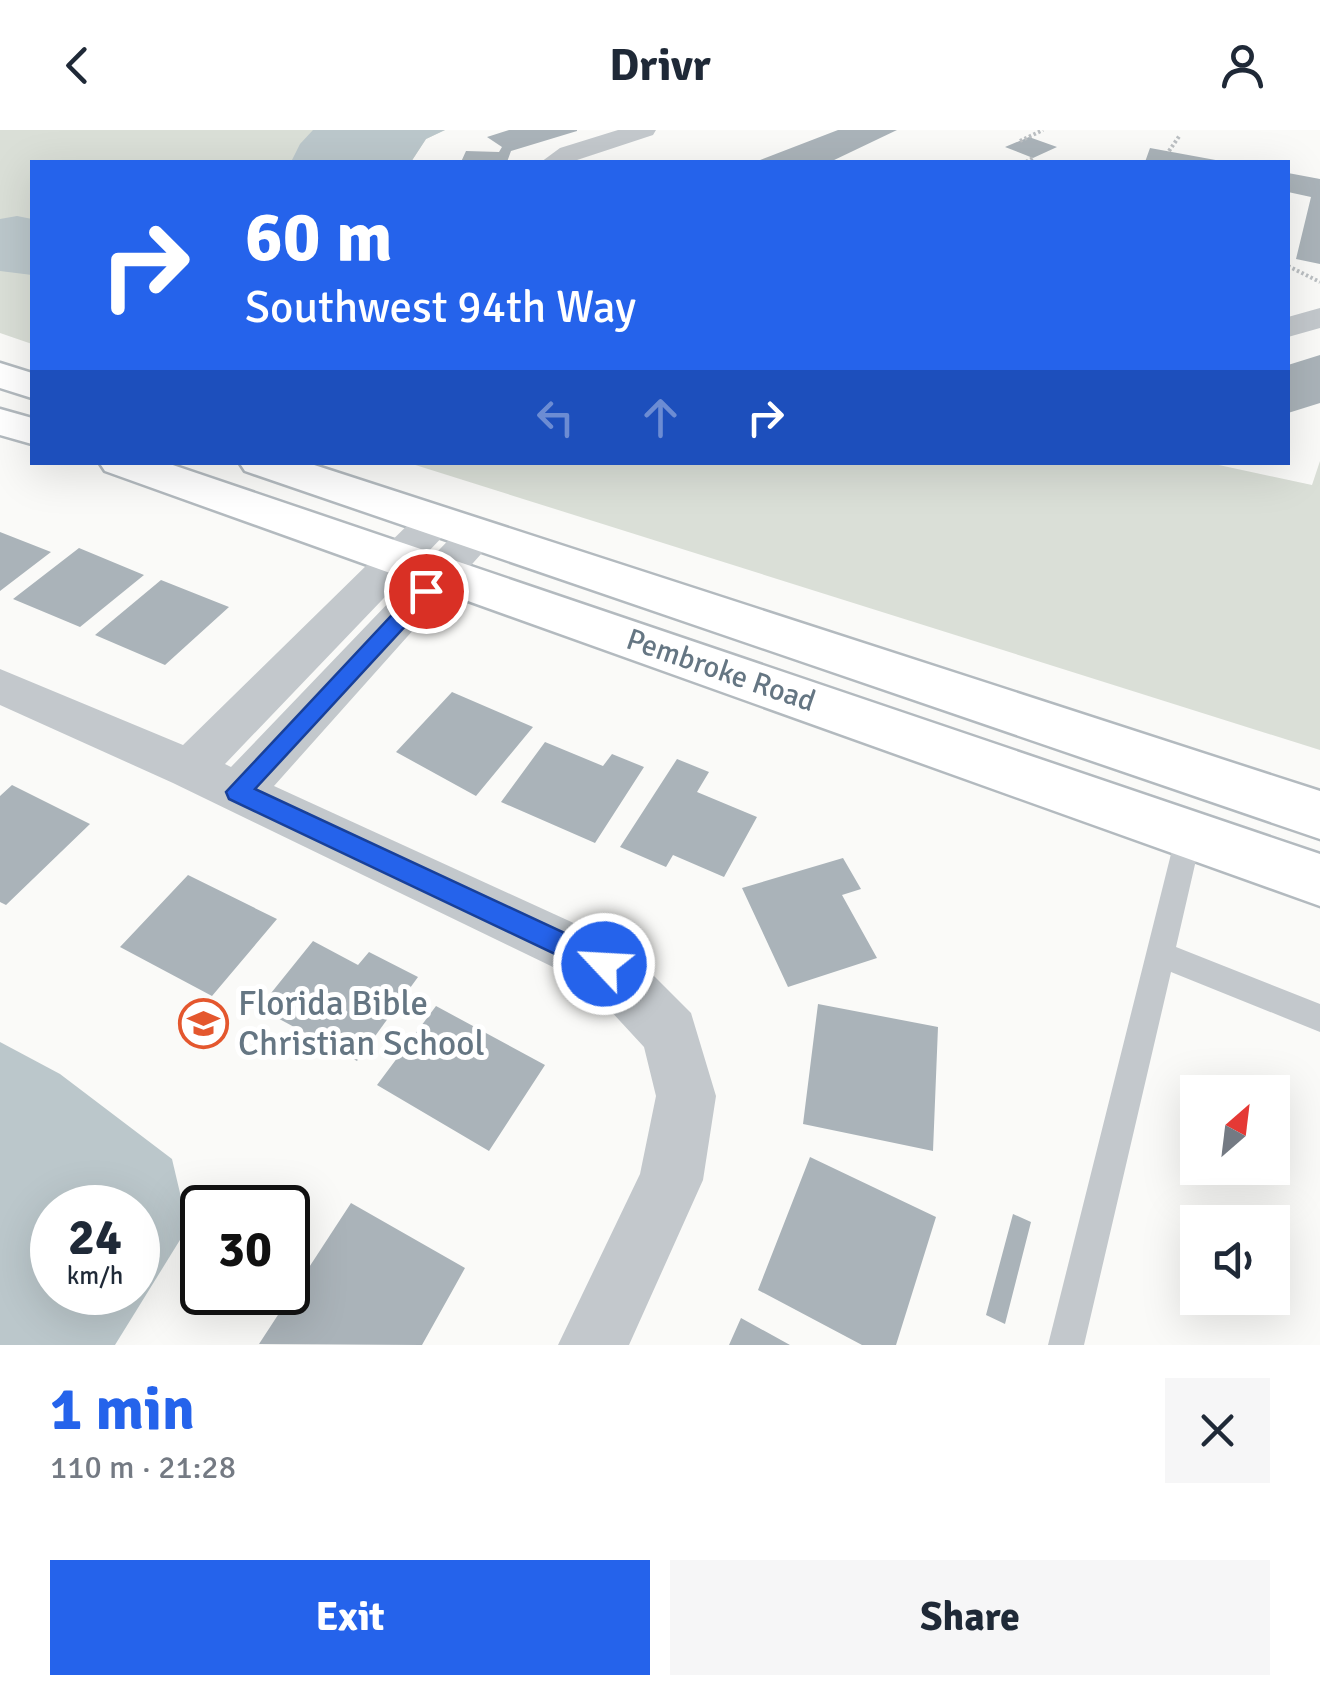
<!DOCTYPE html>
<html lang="en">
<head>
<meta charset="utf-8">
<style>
  :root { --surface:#fff; --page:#f6f6f7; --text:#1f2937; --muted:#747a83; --accent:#2563eb }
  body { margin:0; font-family:Signika,sans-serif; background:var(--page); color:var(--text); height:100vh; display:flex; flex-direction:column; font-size:38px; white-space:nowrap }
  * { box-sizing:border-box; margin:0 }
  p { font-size:32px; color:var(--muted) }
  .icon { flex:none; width:55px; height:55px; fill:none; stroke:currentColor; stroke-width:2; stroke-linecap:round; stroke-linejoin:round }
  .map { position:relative; height:1215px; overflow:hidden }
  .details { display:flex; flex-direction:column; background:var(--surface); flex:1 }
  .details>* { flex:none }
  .guide { position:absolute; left:30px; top:30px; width:1260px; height:305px; border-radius:0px; box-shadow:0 10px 40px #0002; background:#2563eb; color:#fff; overflow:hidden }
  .needle { width:65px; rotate:28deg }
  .fabs { position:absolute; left:1180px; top:945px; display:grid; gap:20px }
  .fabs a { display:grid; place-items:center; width:110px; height:110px; border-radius:0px; background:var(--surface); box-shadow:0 10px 40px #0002; font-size:50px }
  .speed { position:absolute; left:30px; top:1055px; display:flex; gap:20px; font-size:50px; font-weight:700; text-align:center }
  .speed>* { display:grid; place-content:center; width:130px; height:130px; border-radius:50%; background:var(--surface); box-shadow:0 10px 40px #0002; line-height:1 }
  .speed small { font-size:25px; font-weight:400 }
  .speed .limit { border:5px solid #111; border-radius:15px; background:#fff; color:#111 }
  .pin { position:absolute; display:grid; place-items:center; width:85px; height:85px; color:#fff; margin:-42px; border:5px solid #fff; border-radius:50%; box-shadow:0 2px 10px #0007 }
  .me { position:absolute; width:110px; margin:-55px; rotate:295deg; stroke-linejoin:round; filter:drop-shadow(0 0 8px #0008) }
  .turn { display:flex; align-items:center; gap:35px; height:210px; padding:0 50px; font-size:45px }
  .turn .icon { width:130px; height:130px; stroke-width:2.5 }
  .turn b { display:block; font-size:70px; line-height:85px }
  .lanes { display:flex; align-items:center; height:95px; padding:0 50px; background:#0003; justify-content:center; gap:50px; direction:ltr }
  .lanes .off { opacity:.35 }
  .round { display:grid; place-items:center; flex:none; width:105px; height:105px; border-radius:0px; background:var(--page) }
  .headline { display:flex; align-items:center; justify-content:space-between; height:170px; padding:0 50px }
  h1 { font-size:60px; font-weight:700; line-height:75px; color:var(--accent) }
  .cta { display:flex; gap:20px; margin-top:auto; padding:20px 50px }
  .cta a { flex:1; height:115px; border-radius:0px; background:var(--accent); color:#fff; font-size:40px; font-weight:700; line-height:115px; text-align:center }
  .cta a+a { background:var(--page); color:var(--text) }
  header { display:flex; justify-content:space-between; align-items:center; height:130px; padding:0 50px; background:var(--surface); font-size:45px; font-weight:700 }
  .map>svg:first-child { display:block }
</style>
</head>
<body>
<header><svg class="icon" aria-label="back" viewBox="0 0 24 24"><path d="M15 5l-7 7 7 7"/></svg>Drivr<svg class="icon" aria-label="person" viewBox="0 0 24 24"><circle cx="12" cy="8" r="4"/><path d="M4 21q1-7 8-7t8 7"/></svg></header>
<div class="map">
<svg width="1320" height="1215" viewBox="0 0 1320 1215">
  <rect width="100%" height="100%" fill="#fafaf8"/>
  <!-- green -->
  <path fill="#dadfd7" d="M0,0h445l-19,9 -15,23h-379v182l-32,-11z
    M1320,331v289l-911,-287 796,-1 107,23z"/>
  <!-- water -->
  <path fill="#bbc7cb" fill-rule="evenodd" d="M313,0h132l-19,9 -15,23h-120l9,-18z
    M17,86l15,3v56l-32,-4v-52z
    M0,912l60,32 112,85 16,68 -73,118h-115zM52,1078h86v84h-86z"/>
  <!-- building -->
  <path fill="#aab3b9" d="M509,0h68v1l-66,20 -4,11h-46l5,-11 33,1 3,-5 -15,-10z
    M838,0h59l-67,32h-75z
    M1029,7l28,10 -24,11 -28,-11z
    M1150,18l71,13v1h-76z
    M1288,43l32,6v85l-24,-5 15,-62 -23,-5z
    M1320,225v48l-32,10v-48z
    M0,402l51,20 -51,39z
    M79,418l65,27 -64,52 -67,-28z
    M161,450l68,27 -64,58 -70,-30z
    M452,562l81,35 -57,69 -80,-44z
    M545,612l58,24 9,-12 32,13 -49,76 -94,-41z
    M677,629l32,13 -12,20 60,25 -33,60 -51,-22 -7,12 -46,-20z
    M12,655l78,39 -84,81 -6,-3v-106z
    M843,728l18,31 -19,6 35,63 -89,29 -46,-99z
    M188,745l89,44 -65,77 -92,-49z
    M313,811l45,24 11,-13 49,25 -61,84 -98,-53z
    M818,874l120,23 -5,124 -130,-27z
    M436,876l109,59 -56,86 -112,-66z
    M810,1027l126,60 -40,128h-34l-104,-55z
    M351,1073l114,65 -43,77 -163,-1z
    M1013,1084l18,8 -26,102 -19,-9z
    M741,1188l49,27h-61z"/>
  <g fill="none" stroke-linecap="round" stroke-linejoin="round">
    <defs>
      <path id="secondary" d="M0,233l32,10v25l-32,-10z
        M0,279l32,9v26l-32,-9z
        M99,332h65l1156,392v52l-1215,-435z
        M239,332h66l1015,329v48l-1075,-368z"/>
    </defs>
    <!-- secondary casing -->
    <use href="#secondary" stroke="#b3babf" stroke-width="5"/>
    <!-- path -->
    <path stroke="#bbbfc2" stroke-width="4" stroke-dasharray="2.5 2.5" stroke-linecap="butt" d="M1020,11l23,-11
      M1169,21l11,-16
      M1026,32l7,-4
      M1288,136l32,16"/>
    <!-- service -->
    <path fill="#c3c8cc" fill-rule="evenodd" d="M1189,693l10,3 3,8 -26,113 144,57v28l-149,-60 -87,373h-36l128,-511 3,-8z"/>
    <!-- minor -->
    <path fill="#c3c8cc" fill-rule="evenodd" d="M618,0h38l-3,5 -82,27h-30l19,-14z
      M1320,178v20l-32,9v-20z
      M435,378l14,4 6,9 -6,9 -224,234 6,3 231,-241 14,-4 14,4 6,9 -6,9 -216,242 350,160 67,67 25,83 -13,84 -74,165h-71l82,-171 16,-78 -12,-49 -60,-65 -411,-199 -173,-78v-36l183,76 238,-233z"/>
    <!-- secondary -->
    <use href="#secondary" fill="#fff" fill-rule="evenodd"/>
  </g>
  <!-- route -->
  <path fill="#2563eb" stroke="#184099" stroke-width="2.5" d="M426,454l10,7 -3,5 -178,193 359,167 4,8 -4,9 -10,3 -9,-3 -366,-174 -3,-7 193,-206z"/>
  <!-- icons -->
  <defs>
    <symbol id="school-ring" viewBox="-11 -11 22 22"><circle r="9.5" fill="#fff" stroke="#e4572e" stroke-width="1.5"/><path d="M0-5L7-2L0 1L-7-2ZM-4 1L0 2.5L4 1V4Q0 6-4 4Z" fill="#e4572e"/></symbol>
  </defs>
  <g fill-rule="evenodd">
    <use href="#school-ring" x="176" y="866" width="55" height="55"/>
  </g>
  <g text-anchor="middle" stroke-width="10" stroke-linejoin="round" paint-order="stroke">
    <!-- street labels -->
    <g font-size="30" fill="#657683" stroke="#fff">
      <text transform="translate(721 540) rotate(19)" y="10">Pembroke Road</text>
    </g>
    <!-- near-poi labels -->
    <g font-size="35" fill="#657683" stroke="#fff" text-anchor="start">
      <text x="238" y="885">Florida Bible<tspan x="238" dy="40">Christian School</tspan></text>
    </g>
  </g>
</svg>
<div class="fabs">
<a><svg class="needle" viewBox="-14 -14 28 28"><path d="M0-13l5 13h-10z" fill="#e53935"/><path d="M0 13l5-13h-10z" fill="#747a83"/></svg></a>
<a><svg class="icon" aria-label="sound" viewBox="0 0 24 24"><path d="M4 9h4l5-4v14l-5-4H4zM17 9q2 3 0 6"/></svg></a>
</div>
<div class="speed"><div>24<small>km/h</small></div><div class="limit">30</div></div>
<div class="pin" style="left:426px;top:461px;background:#d93025"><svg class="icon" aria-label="arrive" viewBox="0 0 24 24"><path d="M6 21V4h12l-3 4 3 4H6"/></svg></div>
<svg class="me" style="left:604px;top:834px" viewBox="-20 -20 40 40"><circle r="17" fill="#2563eb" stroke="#fff" stroke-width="3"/><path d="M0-11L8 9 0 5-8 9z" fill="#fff"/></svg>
<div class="guide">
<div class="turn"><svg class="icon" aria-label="right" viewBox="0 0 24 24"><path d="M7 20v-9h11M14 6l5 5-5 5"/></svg><div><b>60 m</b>Southwest 94th Way</div></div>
<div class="lanes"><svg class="icon off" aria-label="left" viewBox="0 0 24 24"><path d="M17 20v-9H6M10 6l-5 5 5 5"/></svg><svg class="icon off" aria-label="ahead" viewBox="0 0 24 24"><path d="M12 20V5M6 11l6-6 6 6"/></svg><svg class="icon" aria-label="right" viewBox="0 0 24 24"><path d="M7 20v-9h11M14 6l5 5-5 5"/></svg></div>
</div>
</div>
<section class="details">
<div class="headline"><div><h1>1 min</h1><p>110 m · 21:28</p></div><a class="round"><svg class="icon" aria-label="close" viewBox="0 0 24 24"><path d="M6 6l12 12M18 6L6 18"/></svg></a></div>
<div class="cta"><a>Exit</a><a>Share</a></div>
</section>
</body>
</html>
